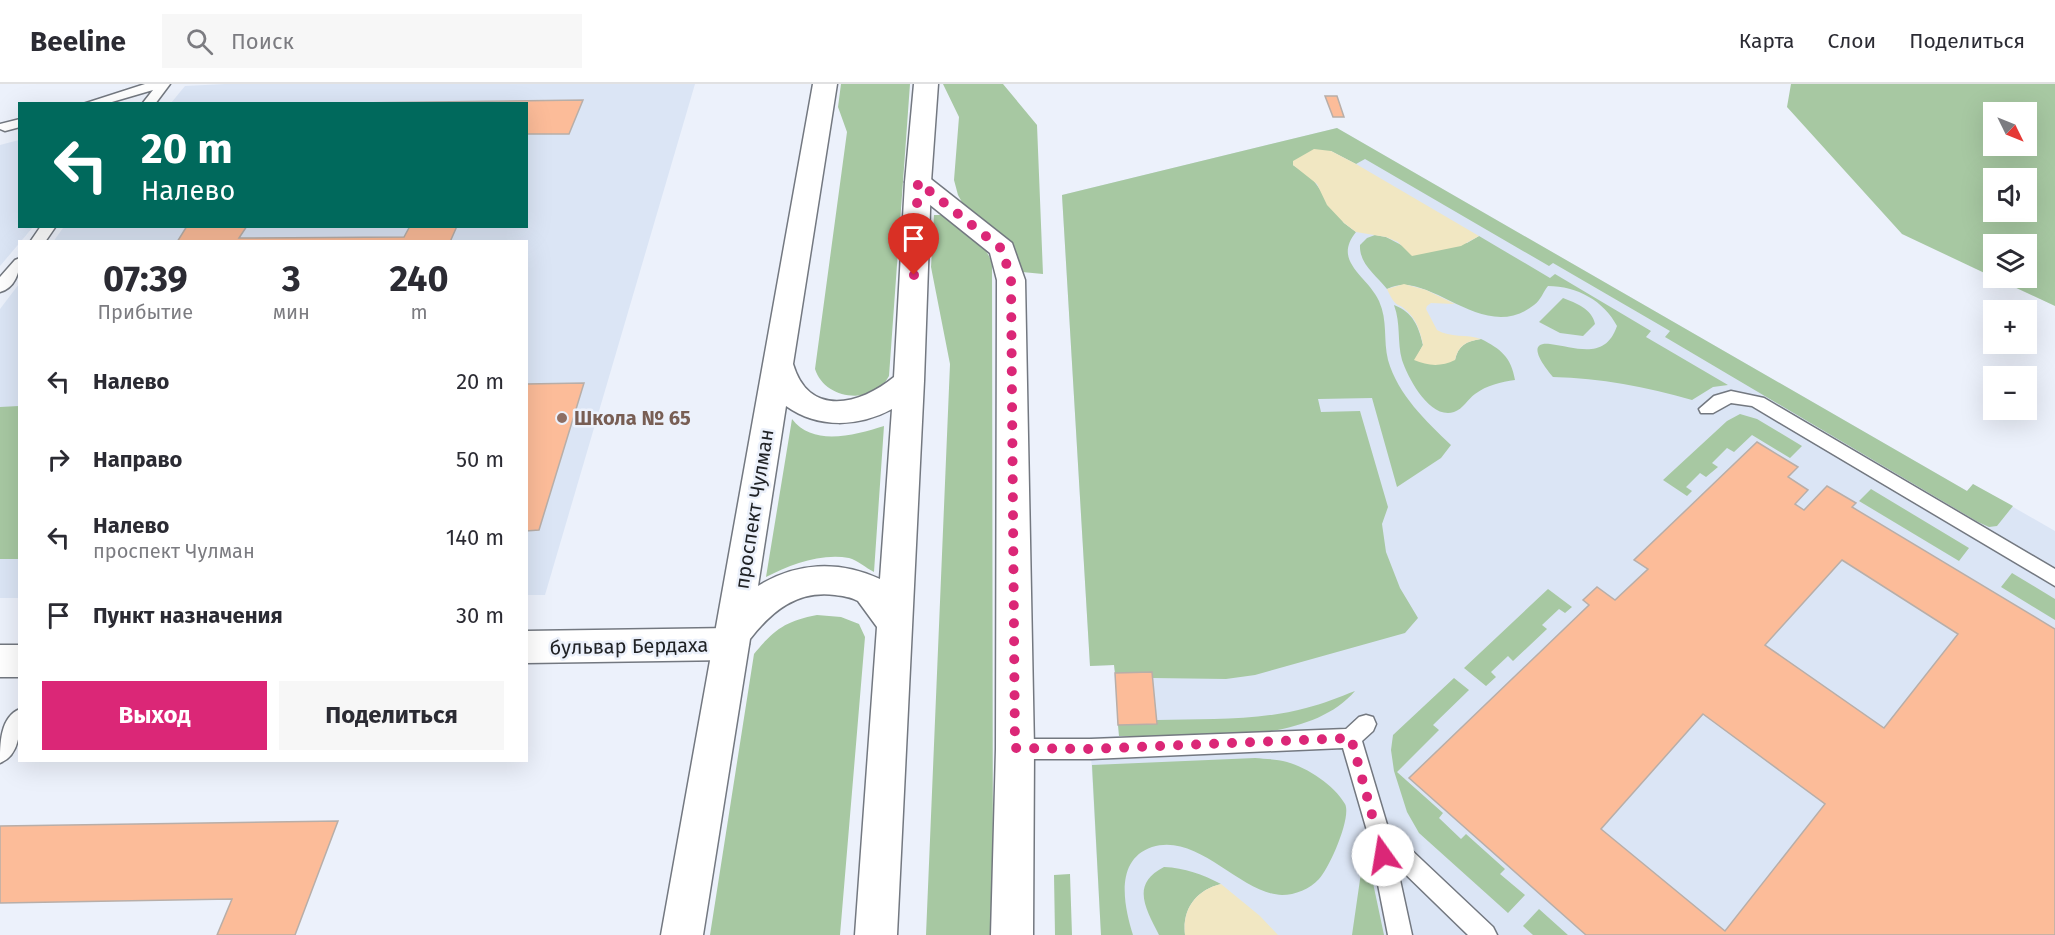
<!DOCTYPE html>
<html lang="ru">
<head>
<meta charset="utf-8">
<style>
  :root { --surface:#fff; --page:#f7f7f7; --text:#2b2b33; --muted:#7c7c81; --line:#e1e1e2; --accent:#db2777 }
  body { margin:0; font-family:"Fira Sans",sans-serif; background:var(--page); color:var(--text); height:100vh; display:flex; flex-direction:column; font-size:22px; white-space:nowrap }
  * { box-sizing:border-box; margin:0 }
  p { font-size:20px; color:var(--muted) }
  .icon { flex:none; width:33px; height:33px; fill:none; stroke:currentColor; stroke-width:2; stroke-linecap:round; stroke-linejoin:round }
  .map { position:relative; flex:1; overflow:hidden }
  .panel { position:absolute; left:18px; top:156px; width:510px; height:522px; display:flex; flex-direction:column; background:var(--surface); border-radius:0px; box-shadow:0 6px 24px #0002 }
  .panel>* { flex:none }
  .guide { position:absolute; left:18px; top:18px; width:510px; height:126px; border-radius:0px; box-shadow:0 6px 24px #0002; background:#00695c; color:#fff; overflow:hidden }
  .needle { width:39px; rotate:133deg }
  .buttons { position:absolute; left:1983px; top:18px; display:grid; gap:12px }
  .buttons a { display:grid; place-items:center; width:54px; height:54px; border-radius:0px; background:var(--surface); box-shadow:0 6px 24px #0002; font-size:30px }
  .pin { position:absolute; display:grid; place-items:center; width:51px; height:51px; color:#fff; margin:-62px -26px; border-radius:50% 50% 50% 0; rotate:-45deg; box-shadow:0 0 6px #0007 }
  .pin .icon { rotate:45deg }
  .me { position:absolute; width:66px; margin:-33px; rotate:347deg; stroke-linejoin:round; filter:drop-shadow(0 0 4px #0008) }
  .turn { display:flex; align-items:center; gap:21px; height:126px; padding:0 24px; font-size:27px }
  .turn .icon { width:78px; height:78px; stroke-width:2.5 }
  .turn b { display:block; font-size:42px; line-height:51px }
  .eta { display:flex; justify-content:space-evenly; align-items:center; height:102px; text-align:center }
  .eta b { font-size:36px; font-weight:700; line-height:42px }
  .primary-button { display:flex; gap:12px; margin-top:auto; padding:12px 24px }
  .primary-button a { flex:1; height:69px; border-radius:0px; background:var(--accent); color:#fff; font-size:24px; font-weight:700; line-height:69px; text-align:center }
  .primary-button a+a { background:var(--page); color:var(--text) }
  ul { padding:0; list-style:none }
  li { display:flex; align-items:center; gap:18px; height:78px; padding:0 24px }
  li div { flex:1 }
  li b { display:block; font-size:22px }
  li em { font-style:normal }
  header { display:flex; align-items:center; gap:36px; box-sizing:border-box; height:84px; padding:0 30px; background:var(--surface); border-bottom:2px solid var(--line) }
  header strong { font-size:28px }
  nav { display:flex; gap:33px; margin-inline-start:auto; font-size:21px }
  .search { width:420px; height:54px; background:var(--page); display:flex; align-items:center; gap:15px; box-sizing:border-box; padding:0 21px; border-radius:0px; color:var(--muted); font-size:22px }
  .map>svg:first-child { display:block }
</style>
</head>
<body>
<header>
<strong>Beeline</strong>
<div class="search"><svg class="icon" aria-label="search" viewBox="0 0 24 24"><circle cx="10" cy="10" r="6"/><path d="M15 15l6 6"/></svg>Поиск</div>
<nav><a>Карта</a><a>Слои</a><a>Поделиться</a></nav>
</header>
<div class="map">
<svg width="2055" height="851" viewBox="0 0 2055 851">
  <rect width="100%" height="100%" fill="#ecf1fb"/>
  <!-- built -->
  <path fill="#dbe5f5" d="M225,0h470l-150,511h-18l-1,-353h-473l10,-14 463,-2v-122l-355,-1 14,-17z
    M1337,44l630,363 6,-7 82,47v404h-954l-11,-198 29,-1 -5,-71 -24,1 -28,-471z
    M19,56l1,86 13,1 -33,39v-121z
    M19,200v314h-19v-289z"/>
  <!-- green -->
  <path fill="#a7c8a2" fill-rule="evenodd" d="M841,0h69l-21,292c-2,3 -5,9 -8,11 -22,17 -58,8 -66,-18l32,-237 -9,-25z
    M943,0h60l34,41 6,149 -21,-2 -12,-28 -6,-8 -41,-32 -5,-9 -4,-15 5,-63z
    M1791,0h264v222l-60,-28h31v-34h-32l-1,33 -91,-43 -115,-127zM1994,28h32v34h-32zM1994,94h32v34h-32z
    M1337,44l630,363 6,-7 40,22 -16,20 -8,1 -11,-5 -313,-185 5,-6 -117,-68 -4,3 -184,-107 -9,5 -25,-13 -38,14 18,12 33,46 12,9c-24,30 11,43 23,69 9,20 4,39 9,59 10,35 38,61 63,85l-10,13 -44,29 -25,-89 -54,1 3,13 39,-1 28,96 -6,17 4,28 14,36 18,30 -13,15 -150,42 -29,4 -73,-1 -1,-6 -37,1 -1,-8 -24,1 -28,-471z
    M934,131h8c18,14 47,28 50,51l1,669h-67l24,-571 -19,-97z
    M1375,151l11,2 19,10 62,-4 12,-7 71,42 5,-4 96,57 -5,6 82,48 -15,2 -21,13c-46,-13 -91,-22 -139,-23 -6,-7 -30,-36 -3,-33 26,3 55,17 67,-18 -13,-25 -40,-40 -69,-40 -5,6 -7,14 -14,19 -52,41 -105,-38 -147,-16 -11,-14 -28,-25 -27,-44l7,-7z
    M1563,214c13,5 29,11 32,26l-12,12 -23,-3 -21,-11z
    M1394,221c19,7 25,22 29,40l-8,15h40c3,-14 11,-19 26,-21 20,10 30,18 34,41 -14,2 -28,5 -40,14 -7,5 -12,15 -21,18 -24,8 -46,-34 -52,-52 -5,-18 -1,-36 -8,-55z
    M19,322v153h-19v-152z
    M1740,330l17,5 45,27 -12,12 -38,-23 -18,17 -7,-4 -15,15 6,4 -12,10 -6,-4 -14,14 6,4 -5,5 -24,-16 64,-59z
    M792,335c21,28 63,16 92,7l-10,146c-8,-4 -17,-12 -25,-14 -29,-5 -59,7 -83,19z
    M1871,405l98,59 -10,13 -100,-60z
    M2012,489l43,26v21l-54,-33z
    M1548,505l24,18 -7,6 -6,-4 -17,16 5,4 -34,32 -5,-5 -17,16 5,5 -10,9 -22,-18z
    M817,531l24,2 18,7 6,13 -25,298h-130l44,-281c20,-24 31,-33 63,-39z
    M1454,594l15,12 -36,35 6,5 -42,42 46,41 -4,5 22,21 5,-5 39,35 -5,5 25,21 -17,18 -89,-80 -12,-21 -13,-41 -3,-21 2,-15z
    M1355,607c-49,57 -166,44 -236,45l-1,-11 39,-1v-4c49,-1 101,1 149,-12 17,-4 33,-11 49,-17z
    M1255,674c10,1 22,1 32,4 21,6 47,23 58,42 7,13 -16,65 -26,75 -9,10 -24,16 -37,16 -41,-1 -84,-63 -130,-48 -38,13 -28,59 -19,88h-32l-9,-170z
    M1365,761l19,90h-32z
    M1164,783c21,1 38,7 57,17 -25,6 -39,25 -36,51h-26c-13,-26 -29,-51 5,-68z
    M1070,790l2,61h-17l-1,-60z
    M1539,825l29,26h-35l-10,-9z"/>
  <!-- sand -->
  <path fill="#f1e7c2" d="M1314,65l17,2 25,13 123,72 -18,10 -49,10 -14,-14 -12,-5 -30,-5 -12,-9 -17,-18 -10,-21 -24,-19v-4z
    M1404,200l22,6 29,14 -24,-1 -4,3 -1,3 11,21c13,8 30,4 44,9 -15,2 -23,7 -26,21 -14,7 -27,6 -41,0l9,-15c-2,-11 -6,-24 -14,-32 -12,-13 -12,-2 -22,-24z
    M1221,800l39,32 18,19h-93c-3,-26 11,-45 36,-51z"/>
  <!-- building -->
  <path fill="#fcbc99" stroke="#b8aea8" stroke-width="1.5" fill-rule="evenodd" d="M1325,12h12l7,21h-11z
    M583,16l-14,34h-43v-30h-252z
    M187,142h60l-8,12 165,-1 6,-11h47l-7,16h-273z
    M584,299l-45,147 -13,1v-147z
    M1757,358l41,25 -10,10 20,13 -13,14 9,6 23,-24 29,17 -4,4 203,122v306h-469l-177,-157 180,-173 -6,-5 14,-13 18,13 33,-31 -14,-9zM1842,476l116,74 -74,94 -119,-83zM1703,630l122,90 -100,127 -124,-102z
    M1152,588l5,52 -39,1 -3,-52z
    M338,737l-43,114h-78l15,-36 -232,4v-77z"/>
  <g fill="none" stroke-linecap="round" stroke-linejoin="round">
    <defs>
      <path id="lane" d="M145,0h25l-15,20h-13l11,-14 -48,14h-22z
        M20,35v8l-15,4 -5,-2v-5z
        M41,142h15l-11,16h-15z
        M20,174c0,14 -5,30 -20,34v-15l15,-17z
        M1731,307l33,7 291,171v17l-303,-180 -21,-3 -18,10h-12l-2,-4 15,-13z
        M20,625c0,19 1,46 -20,54 0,-19 0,-46 20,-54z
        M1366,631l7,2 3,7 -3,7 -11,10 26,87 105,99 4,8h-29l-71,-69 15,69h-24l-20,-101 -25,-86 -252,11h-76l-7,-3 -3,-7 3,-7 7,-3h76l255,-10 13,-12z"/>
      <path id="street" d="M918,90l9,2 85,67 13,37 9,469 -1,186h-42l5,-186 1,-469 -7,-27 -81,-65 -4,-6 4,-6z
        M731,544l13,5 5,11 -5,11 -13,5 -205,3v-32z
        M0,561h20v32h-20z"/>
      <path id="secondary" d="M813,0h24l-44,280c16,54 67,41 101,13l11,-195 9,-98h24l-7,98 -7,199 -27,554h-42l22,-308 -19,-26c-7,-4 -15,-5 -23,-6 -38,-5 -63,16 -85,44l-47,296h-42zM786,322c32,23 73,21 106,3l-12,170c-41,-19 -84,-17 -122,7z"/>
    </defs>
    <!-- lane casing -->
    <use href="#lane" stroke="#737880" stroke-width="3"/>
    <!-- street casing -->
    <use href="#street" stroke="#737880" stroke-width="3"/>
    <!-- secondary casing -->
    <use href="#secondary" stroke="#737880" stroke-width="3"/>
    <!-- lane -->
    <use href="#lane" fill="#fff" fill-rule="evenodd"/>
    <!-- street -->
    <use href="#street" fill="#fff" fill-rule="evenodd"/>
    <!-- secondary -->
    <use href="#secondary" fill="#fff" fill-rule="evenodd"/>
  </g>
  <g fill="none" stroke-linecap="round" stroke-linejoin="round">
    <!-- route -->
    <path stroke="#db2777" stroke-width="10" stroke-dasharray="0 18" d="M914,191l4,-93 84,67 9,31 4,468 76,1 260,-11 32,117"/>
  </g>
  <!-- markers -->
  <circle fill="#8d6e63" stroke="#ecf1fb" stroke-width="2" cx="562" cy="334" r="6"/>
  <g text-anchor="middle" stroke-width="5" stroke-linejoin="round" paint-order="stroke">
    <!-- education labels -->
    <g font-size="20" font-weight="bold" fill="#785e54" stroke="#ecf1fb" text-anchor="start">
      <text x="574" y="341">Школа № 65</text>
    </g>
    <!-- street labels -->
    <g font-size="20" fill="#202225" stroke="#ecf1fb">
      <text transform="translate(754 425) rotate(-81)" y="7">проспект Чулман</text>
      <text transform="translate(629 562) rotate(-1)" y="7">бульвар Бердаха</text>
    </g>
  </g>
</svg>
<div class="buttons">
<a><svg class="needle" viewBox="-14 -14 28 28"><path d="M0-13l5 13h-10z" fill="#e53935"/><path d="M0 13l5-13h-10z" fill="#7c7c81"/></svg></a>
<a><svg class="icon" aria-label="sound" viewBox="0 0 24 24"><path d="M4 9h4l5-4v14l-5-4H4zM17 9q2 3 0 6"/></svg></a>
<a><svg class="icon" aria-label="layers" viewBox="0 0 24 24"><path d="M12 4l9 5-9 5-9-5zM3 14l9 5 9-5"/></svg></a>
<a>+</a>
<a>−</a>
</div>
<div class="pin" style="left:914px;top:191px;background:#d93025"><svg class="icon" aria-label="arrive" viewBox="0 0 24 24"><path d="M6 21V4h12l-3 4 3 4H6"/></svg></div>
<svg class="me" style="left:1383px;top:771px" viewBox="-20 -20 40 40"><circle r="19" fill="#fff"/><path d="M0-13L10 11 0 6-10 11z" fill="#db2777"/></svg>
<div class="guide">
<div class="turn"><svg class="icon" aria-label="left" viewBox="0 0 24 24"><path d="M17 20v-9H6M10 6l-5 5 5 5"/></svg><div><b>20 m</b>Налево</div></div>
</div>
<section class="panel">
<div class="eta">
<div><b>07:39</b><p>Прибытие</p></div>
<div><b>3</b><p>мин</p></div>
<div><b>240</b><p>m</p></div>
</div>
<ul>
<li><svg class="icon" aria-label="left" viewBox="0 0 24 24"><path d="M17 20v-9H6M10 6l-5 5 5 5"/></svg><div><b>Налево</b></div><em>20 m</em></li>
<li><svg class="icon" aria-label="right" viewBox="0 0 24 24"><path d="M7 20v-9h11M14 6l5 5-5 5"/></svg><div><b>Направо</b></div><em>50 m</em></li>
<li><svg class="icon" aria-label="left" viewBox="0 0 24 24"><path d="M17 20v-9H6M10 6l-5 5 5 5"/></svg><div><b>Налево</b><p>проспект Чулман</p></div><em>140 m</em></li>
<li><svg class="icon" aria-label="arrive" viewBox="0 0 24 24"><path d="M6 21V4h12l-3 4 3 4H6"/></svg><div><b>Пункт назначения</b></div><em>30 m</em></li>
</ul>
<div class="primary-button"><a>Выход</a><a>Поделиться</a></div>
</section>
</div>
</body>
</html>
